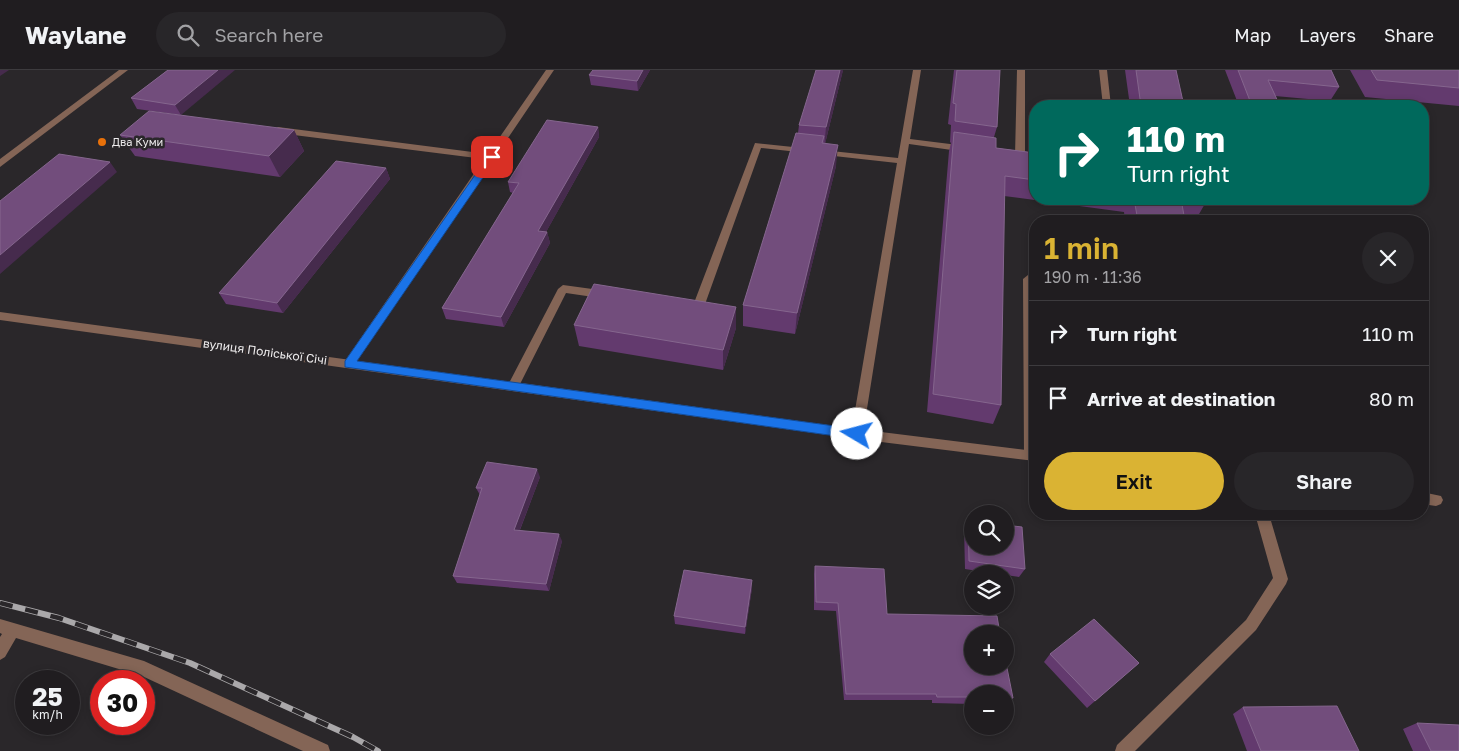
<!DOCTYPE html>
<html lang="en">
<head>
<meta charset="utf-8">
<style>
  :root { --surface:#201d20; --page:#282629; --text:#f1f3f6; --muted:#a2a2a5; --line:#3d3b3e; --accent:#dab333 }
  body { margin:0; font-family:"Golos Text",sans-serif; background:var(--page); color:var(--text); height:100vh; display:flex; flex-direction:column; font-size:19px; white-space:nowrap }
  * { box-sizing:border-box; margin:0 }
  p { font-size:16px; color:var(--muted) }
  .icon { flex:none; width:28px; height:28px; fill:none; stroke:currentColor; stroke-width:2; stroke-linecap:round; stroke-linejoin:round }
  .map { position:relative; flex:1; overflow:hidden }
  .side { position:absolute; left:1029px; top:145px; width:400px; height:305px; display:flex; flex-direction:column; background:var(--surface); border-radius:20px; box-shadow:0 2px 8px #0003,0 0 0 1px var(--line) }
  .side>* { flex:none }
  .hud { position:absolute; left:1029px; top:30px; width:400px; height:105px; border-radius:20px; box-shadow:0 2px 8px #0003,0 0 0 1px var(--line); background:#00695c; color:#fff; overflow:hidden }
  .fabs { position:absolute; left:964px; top:435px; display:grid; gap:10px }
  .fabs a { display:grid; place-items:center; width:50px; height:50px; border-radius:50%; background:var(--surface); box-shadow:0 2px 8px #0003,0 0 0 1px var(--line); font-size:25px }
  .speed { position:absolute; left:15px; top:600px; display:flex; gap:10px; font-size:25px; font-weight:700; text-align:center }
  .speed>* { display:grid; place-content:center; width:65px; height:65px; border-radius:50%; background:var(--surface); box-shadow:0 2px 8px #0003,0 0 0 1px var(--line); line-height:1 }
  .speed small { font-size:12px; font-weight:400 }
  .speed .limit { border:8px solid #d22; background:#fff; color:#111 }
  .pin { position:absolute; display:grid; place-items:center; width:42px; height:42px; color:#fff; margin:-21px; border-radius:10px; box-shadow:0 2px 8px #0006 }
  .me { position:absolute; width:55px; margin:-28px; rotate:278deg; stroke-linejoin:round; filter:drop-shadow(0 0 4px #0008) }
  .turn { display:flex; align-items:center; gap:18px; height:105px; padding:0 15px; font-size:22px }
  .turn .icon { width:65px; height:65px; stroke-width:2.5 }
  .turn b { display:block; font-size:35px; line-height:42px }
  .round { display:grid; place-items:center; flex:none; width:52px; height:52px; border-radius:26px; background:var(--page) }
  .head { display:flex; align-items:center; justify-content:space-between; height:85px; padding:0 15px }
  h1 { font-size:30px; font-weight:600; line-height:38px; color:var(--accent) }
  .cta { display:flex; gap:10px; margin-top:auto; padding:10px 15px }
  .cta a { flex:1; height:58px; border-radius:30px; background:var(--accent); color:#111; font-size:20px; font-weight:600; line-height:58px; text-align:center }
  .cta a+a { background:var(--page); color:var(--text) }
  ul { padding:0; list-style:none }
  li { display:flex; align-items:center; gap:15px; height:65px; padding:0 15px; border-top:1px solid var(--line) }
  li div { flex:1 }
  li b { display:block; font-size:19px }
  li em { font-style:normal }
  header { display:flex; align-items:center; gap:30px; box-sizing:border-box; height:70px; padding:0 25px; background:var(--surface); border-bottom:1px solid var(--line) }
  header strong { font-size:24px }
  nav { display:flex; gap:28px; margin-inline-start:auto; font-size:18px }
  .search { width:350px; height:45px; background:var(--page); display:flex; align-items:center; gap:12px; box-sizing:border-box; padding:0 18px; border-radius:28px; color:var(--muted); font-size:19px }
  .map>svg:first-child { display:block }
</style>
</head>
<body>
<header>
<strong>Waylane</strong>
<div class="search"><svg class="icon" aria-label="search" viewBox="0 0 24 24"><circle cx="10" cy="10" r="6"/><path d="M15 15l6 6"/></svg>Search here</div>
<nav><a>Map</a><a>Layers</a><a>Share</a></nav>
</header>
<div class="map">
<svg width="1459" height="681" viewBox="0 0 1459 681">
  <rect width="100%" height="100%" fill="#2a272a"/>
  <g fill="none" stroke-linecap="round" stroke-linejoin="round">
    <!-- service -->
    <path fill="#846556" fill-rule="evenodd" d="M119,0h9l-128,97v-8z
      M546,0h8l-201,297h-8l-2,-3 2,-3 139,-202 -206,-26 -5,-3 5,-3 210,27z
      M913,0h8l-11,69 56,7 5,3 -5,3 -57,-8 -46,290 -1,4h-10l-1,-4 46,-271 -136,-15 -57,159 -6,4 -13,-2 -2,-3 2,-3h9l61,-160 143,15z
      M1017,0h8v86l-5,3 -5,-3z
      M1099,0h8l4,36h-8z
      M1028,205l5,4 2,180h-9l-2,-4 -1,-176z
      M563,215l44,6 6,4 -6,4 -41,-6 -49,97h-8l-2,-3 51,-98z"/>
    <!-- minor -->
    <path fill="#846556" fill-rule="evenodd" d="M0,242l857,117 178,22v10l-178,-22 -857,-119z
      M1422,422l19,4 2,4 -2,4 -5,2 -14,-2z
      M1255,444h14l19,65 -2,5 -30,46 -121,121h-20l2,-6 129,-125 27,-42z
      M0,549l144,42 184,84 2,6h-27l-161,-75 -126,-38 -11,19 -5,3v-23l2,-3 -2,-1z"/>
    <defs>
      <path id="rail" d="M0,533l59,15 131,45 163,74 25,14"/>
    </defs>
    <!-- rail casing -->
    <use href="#rail" stroke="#aaa8aa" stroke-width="6"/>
    <!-- rail -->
    <use href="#rail" stroke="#2a272a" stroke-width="4.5" stroke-dasharray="13" stroke-linecap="butt"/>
  </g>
  <!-- wall -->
  <path fill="#633a6e" d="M168,0l13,45 -44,-6 -6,-11z
    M650,0l-12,21 -47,-6 -2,-10z
    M843,0l-18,74 11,22 -41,168 -52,-8v-21l55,-172 1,-8z
    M954,0h46l-3,57 -3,10 2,11 39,5v46h170l1,3 -11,19 -10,-1v1h-60l-1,-9 -120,-16 -3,209 -8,19 -66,-12 22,-261 2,-8 -1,-1 1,-17 -3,-1z
    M1125,0h51l8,36h-54z
    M1225,0h106l8,17 -9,14 -55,-5 5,10h-41z
    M1350,0h109v36l-94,-9z
    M598,57l1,10 -53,95h1l3,11 -46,84 -58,-8 -4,-11 71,-115 -3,-1 -2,-10z
    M294,60l10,21 -24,26 -145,-21 -15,-21z
    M386,98l4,11 -107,134 -57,-9 -7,-11z
    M574,255l162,3 -13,42 -144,-24z
    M540,407l-20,53 42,11 -13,50 -92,-8 -4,-7 27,-81 -4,-7z
    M968,449l57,50 -6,8 -14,-2v-1h-8l-32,-5 -1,-41z
    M815,496l198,132 -6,7h-2v-11h-33v10l-40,-1v-3h-88l-8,-89 -22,-1v-36z
    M752,518l-7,46 -70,-10 -1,-8z
    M1050,584l89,9 -52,45 -43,-46z
    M1243,637l116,44h-112l-14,-37z
    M1417,653l42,28h-46l-10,-22z"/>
  <!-- shaded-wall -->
  <path fill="#462b4d" d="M0,0h9l-9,6z
    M218,0h17l-54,45 -6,-10z
    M643,0h7l-12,21 -1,-10z
    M840,0h3l-19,78 2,-21z
    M598,57l1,10 -58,104 -3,-10z
    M294,60l10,21 -24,26 -11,-21z
    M838,75l-2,21 -41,168 2,-21z
    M110,92l7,10 -117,102v-19z
    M386,98l4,11 -107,134 -6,-10z
    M547,162l3,11 -46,84 -3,-10z
    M736,237v21l-13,42v-20z
    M537,399l3,8 -23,60 -3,-7z
    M559,464l3,7 -13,50 -3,-7z
    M752,510v8l-7,46v-7z"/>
  <!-- building -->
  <path fill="#724d7c" stroke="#85668e" d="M168,0h50l-43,35 -44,-7z
    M593,0h50l-6,11 -48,-6z
    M816,0h24l-14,57 -27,-2z
    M957,0h43l-3,57 -42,-6 1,-17 -3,-1z
    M1136,0h40l8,36h-43z
    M1238,0h93l8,17 -71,-7 12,26h-28z
    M1371,0h88v18l-82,-8z
    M149,41l145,19 -25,26 -149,-21z
    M547,50l51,7 -60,104 9,1 -46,85 -59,-9 77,-125 -11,-1z
    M954,62l42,6v10l39,5v27l-30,-4 -4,229 -68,-11z
    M796,63l28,3 -2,7 16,2 -41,168 -54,-8z
    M59,84l51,8 -110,93v-54z
    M336,91l50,7 -109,135 -58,-10z
    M1134,129h47l4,22h-47z
    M1182,129h23l1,3z
    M594,214l142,23 -13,43 -149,-25z
    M487,392l50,7 -23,61 45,4 -13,50 -93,-8 29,-88h-6z
    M968,449l4,1v26h33v-21l17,2 3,42 -56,-8z
    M815,496l69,3 3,45 110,2 3,18h-28v32h33v-8l8,40h-8v-4h-33v3h-35l-1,-3h-90l-8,-91 -22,-1z
    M684,500l68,10 -7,47 -71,-11z
    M1094,549l45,44 -44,38 -45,-47z
    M1337,636l22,45h-98l-18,-44z
    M1417,653l42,2v26h-28z"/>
  <!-- route -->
  <path fill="#1a73e8" stroke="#114b97" d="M489,85l8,2 -140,204 500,68 4,2v6l-4,2 -512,-72v-6z"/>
  <!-- markers -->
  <circle fill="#e8710a" stroke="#2a272a" stroke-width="2" cx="102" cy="72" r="5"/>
  <g text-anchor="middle" stroke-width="5" stroke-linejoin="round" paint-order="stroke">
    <!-- far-poi labels -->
    <g font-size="11" fill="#edebec" stroke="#2a272a" text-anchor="start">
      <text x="112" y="76">Два Куми</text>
    </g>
    <!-- street labels -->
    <g font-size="12" fill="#edebec" stroke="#2a272a">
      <text transform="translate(265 282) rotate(8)" y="4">вулиця Поліської Січі</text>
    </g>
  </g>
</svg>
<div class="fabs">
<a><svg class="icon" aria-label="search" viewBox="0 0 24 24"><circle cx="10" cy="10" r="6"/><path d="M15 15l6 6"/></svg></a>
<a><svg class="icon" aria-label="layers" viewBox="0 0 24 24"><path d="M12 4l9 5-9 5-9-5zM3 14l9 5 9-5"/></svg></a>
<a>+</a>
<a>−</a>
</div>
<div class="speed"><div>25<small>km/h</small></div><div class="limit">30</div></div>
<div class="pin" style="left:492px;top:87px;background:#d93025"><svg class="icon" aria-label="arrive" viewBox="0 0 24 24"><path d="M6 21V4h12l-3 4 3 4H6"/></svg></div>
<svg class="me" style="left:857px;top:364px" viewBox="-20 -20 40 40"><circle r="19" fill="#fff"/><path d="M0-13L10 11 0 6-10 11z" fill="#1a73e8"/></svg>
<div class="hud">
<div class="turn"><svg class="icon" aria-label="right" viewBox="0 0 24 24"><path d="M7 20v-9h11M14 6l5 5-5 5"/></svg><div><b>110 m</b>Turn right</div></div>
</div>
<section class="side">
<div class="head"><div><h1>1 min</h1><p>190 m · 11:36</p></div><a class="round"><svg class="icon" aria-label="close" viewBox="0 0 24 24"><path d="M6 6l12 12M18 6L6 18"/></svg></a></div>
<ul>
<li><svg class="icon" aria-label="right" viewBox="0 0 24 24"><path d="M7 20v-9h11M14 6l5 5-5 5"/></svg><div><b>Turn right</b></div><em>110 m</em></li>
<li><svg class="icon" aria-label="arrive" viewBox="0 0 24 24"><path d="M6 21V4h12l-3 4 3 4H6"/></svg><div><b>Arrive at destination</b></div><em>80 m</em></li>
</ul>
<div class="cta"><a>Exit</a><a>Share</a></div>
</section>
</div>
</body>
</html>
